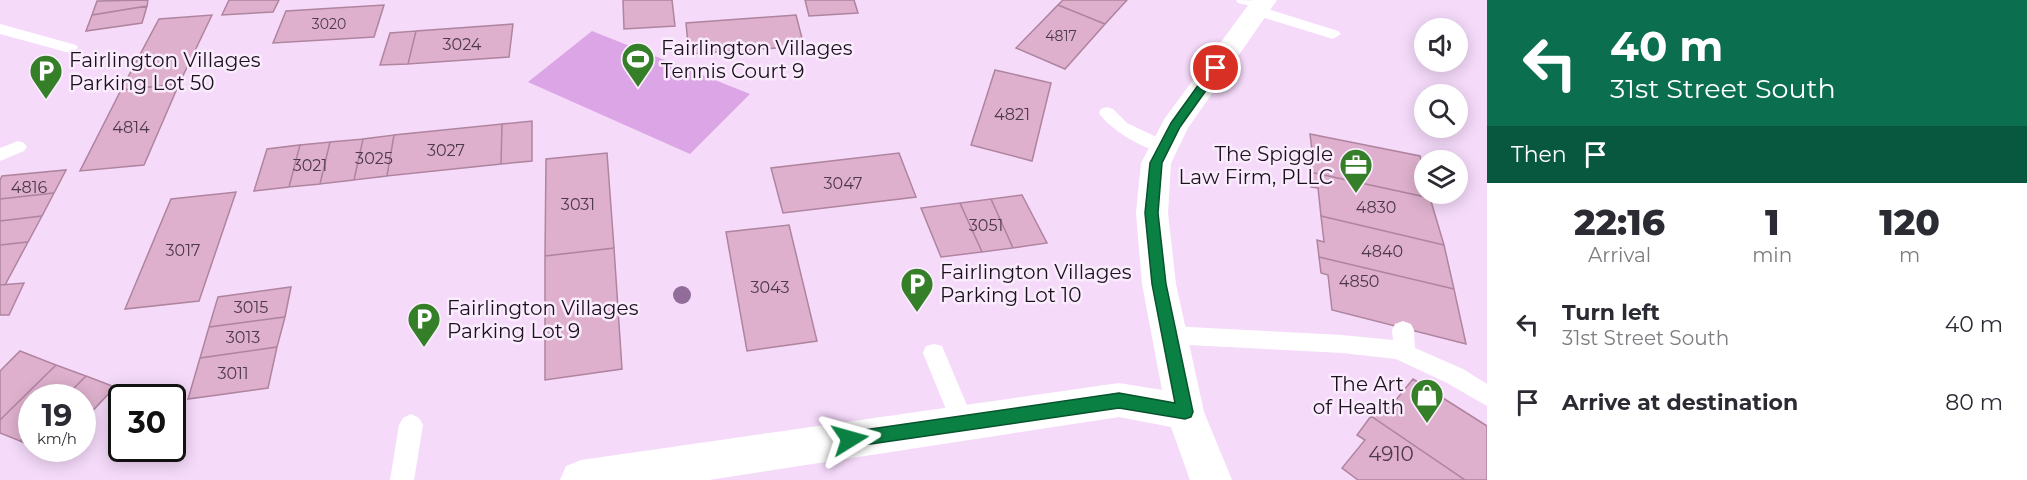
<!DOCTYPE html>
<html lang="en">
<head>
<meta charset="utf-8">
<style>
  :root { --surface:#fff; --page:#f2f2f3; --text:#2b2b33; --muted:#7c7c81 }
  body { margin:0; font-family:Montserrat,sans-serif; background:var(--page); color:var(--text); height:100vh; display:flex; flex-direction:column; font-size:22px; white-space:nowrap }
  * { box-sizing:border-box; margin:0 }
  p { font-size:20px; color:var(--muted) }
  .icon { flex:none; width:33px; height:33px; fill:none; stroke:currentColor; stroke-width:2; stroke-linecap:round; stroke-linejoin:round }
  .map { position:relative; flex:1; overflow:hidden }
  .details { display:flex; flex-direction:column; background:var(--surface); width:540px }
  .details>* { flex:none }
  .guide { background:#0b6e4f; color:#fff; overflow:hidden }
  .controls { position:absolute; left:1414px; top:18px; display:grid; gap:12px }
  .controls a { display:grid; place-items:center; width:54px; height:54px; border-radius:50%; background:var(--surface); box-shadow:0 3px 15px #0003; font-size:30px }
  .speed { position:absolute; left:18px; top:384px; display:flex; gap:12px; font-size:30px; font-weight:700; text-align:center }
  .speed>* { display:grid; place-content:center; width:78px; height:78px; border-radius:50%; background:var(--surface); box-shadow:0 3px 15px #0003; line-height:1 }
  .speed small { font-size:15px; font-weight:400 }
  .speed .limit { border:3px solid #111; border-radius:9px; background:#fff; color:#111 }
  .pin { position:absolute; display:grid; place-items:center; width:51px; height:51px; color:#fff; margin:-26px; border:3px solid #fff; border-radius:50%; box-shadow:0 2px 6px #0007 }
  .me { position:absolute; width:66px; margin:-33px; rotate:82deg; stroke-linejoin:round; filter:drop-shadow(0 0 4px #0008) }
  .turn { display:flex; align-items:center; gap:21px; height:126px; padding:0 24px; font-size:27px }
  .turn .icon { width:78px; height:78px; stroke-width:2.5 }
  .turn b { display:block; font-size:42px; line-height:51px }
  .then { display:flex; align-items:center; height:57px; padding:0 24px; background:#0003; gap:12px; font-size:22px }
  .eta { display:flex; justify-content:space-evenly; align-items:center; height:102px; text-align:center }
  .eta b { font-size:36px; font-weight:800; line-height:42px }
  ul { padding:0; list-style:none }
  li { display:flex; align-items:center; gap:18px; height:78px; padding:0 24px }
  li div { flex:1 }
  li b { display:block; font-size:22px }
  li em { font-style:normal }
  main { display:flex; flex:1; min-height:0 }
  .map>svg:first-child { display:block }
</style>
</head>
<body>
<main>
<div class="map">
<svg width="1487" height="480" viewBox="0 0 1487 480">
  <rect width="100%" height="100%" fill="#f5dafa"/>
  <!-- green -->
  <path fill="#dca5e6" d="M592,31l158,63 -60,60 -162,-72z"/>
  <!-- building -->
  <path fill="#deb0cd" stroke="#af849f" stroke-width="1.5" d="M148,0l-1,6 -55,9 5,-14z
    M229,0h50l-6,12 -51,3z
    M623,0h49l3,26 -51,3z
    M805,0h49l4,13 -49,3z
    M1063,0h64l-22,24 -47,-19z
    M384,5l-10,32 -101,6 13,-32z
    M1058,5l47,19 -40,45 -49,-21z
    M147,6l-5,17 -56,8 6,-16z
    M212,15l-33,69 -58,6 38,-71z
    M796,15l8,31 -115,8 -3,-31z
    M513,24l-4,33 -101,7 8,-33z
    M416,31l-8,33 -28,1 10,-32z
    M995,70l56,13 -19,78 -61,-16z
    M179,84l-35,81 -64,6 41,-81z
    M532,121v40l-31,3 1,-40z
    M502,124l-1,40 -114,12 7,-41z
    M1310,134l110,22 5,21v17h4l1,4 -120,-26 -2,-14 5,1z
    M394,135l-7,41 -33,4 9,-41z
    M363,139l-9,41 -34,4 10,-42z
    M330,142l-10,42 -31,3 11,-42z
    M300,145l-11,42 -35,4 13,-42z
    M607,153l7,95 -69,8 1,-97z
    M899,153l17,44 -133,16 -12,-45z
    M66,170l-12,23 -54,6v-19l2,-4z
    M1310,172l120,26 14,47 -123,-29 -3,-28 -7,-1z
    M236,192l-37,109 -74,8 46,-110z
    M54,193l-12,23 -42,5v-22z
    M1022,195l25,48 -34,5 -22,-49z
    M991,199l22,49 -31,4 -22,-49z
    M960,203l22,49 -41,5 -20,-49z
    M42,216l-14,26 -28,3v-24z
    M1321,216l123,29 10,44 -135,-32 -2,-17 7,2z
    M789,225l28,116 -70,10 -21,-119z
    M28,242l-23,43h-5v-40z
    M614,248l8,121 -77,11v-124z
    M1319,257l135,32 12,55 -134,-34 -4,-35 -7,-2z
    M24,283l-15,32h-9v-30z
    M291,287l-6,30 -76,10 9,-30z
    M285,317l-8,30 -77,11 9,-31z
    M277,347l-9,41 -80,11 12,-41z
    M20,351l36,14 -56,55v-49z
    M56,365l30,11 -22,22h-32v32l-12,11 -20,-8v-13z
    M86,376l29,11 -33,35v-24h-18z
    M1413,379l74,47v54h-22l-94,-64 12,-16 8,6z
    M1371,416l94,64h-107l-16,-12 23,-28 -8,-5z
    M32,430v16l-12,-5z"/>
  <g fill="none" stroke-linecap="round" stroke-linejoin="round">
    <!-- lane -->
    <path fill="#fff" fill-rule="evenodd" d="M1236,0l32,1 2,3 -6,4 74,23 3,3 -8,5 -81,-25 -2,-3 5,-4 -17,-4z
      M0,24l76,21 2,3 -8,5 -70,-19z
      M1107,107l6,2 14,14 42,20 3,4 -3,4c-18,5 -61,-23 -70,-38l2,-4z
      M18,141l6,2 3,4 -3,4 -24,10v-13z
      M1403,321l8,3 3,6 1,18 48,21 24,15v22l-40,-23 -51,-24 -54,-6 -173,-9 -8,-3 -3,-6 3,-6 8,-3 173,9 51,5 -1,-10 3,-6z
      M934,344l8,2 32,76 -4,7 -8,3 -8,-3 -31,-76 3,-7z
      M411,414l8,4 4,7 -9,55h-24l9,-55 4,-7z"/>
    <!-- street -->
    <path fill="#fff" fill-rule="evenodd" d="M1252,0h25l-89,128 -17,35 -3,50 8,71 28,128 28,68h-42l-19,-53 -52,-10 -410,63h-149l6,-14 15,-6 538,-77 43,7 -20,-106 -6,-71 5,-50 24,-45z"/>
  </g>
  <!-- trees -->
  <circle fill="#936d9a" cx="682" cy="295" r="9"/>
  <!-- route -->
  <path fill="#0b8043" stroke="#07532c" stroke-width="1.5" d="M1216,65l6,3 -42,59 -18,36 -4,50 8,71 27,128 -2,5 -6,2 -66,-11 -269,39 -6,-2 -2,-6 2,-5 6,-2 269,-39 56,10 -23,-119 -7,-71 5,-50 21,-40 41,-57z"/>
  <!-- icons -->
  <defs>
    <symbol id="stadium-pin" viewBox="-11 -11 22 30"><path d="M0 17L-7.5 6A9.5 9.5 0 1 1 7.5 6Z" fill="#347f27" stroke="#faecfd"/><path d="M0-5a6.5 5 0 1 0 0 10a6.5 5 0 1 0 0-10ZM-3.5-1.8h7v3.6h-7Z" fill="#fff"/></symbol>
    <symbol id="parking-pin" viewBox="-11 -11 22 30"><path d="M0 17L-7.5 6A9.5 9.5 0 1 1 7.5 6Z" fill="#347f27" stroke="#faecfd"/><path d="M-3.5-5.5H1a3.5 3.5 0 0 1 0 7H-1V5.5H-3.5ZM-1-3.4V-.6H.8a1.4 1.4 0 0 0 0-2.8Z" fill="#fff"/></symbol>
    <symbol id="office-pin" viewBox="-11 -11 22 30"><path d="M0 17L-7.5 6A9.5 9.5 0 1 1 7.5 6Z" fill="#347f27" stroke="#faecfd"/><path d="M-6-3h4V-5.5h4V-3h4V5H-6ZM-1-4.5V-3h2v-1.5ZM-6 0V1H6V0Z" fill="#fff"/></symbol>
    <symbol id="shop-pin" viewBox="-11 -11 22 30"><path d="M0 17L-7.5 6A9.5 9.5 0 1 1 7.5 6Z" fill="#347f27" stroke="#faecfd"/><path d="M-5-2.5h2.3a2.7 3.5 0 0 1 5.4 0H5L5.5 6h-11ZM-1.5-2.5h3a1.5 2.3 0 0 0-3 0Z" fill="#fff"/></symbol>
  </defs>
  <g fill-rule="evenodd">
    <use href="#stadium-pin" x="619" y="40" width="38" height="52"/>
    <use href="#parking-pin" x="27" y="52" width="38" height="52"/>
    <use href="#office-pin" x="1337" y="146" width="38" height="52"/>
    <use href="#parking-pin" x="898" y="265" width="38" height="52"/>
    <use href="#parking-pin" x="405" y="300" width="38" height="52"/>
    <use href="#shop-pin" x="1408" y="376" width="38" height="52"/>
  </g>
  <g text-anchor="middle" stroke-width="5" stroke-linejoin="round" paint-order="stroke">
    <!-- far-number labels -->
    <g font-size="14" fill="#4d394a">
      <text x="329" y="29">3020</text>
      <text x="1061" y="41">4817</text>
    </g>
    <!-- number labels -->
    <g font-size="16" fill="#4d394a">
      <text x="462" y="50">3024</text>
      <text x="1012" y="120">4821</text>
      <text x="131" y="133">4814</text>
      <text x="446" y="156">3027</text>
      <text x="374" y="164">3025</text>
      <text x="310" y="171">3021</text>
      <text x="843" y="189">3047</text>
      <text x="29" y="193">4816</text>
      <text x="578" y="210">3031</text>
      <text x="1376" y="213">4830</text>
      <text x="986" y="231">3051</text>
      <text x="183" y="256">3017</text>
      <text x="1382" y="257">4840</text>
      <text x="1359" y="287">4850</text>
      <text x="770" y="293">3043</text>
      <text x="251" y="313">3015</text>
      <text x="243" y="343">3013</text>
      <text x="233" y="379">3011</text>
    </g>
    <!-- poi labels -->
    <g font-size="20" fill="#1d111f" stroke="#faecfd" text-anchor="start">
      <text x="661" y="55">Fairlington Villages<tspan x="661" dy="23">Tennis Court 9</tspan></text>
      <text x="69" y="67">Fairlington Villages<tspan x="69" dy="23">Parking Lot 50</tspan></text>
      <text x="1333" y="161" text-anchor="end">The Spiggle<tspan x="1333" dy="23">Law Firm, PLLC</tspan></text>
      <text x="940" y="279">Fairlington Villages<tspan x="940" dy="23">Parking Lot 10</tspan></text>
      <text x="447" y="315">Fairlington Villages<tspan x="447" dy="23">Parking Lot 9</tspan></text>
      <text x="1404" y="391" text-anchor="end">The Art<tspan x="1404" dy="23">of Health</tspan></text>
    </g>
    <!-- near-number labels -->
    <g font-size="20" fill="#4d394a">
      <text x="1391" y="461">4910</text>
    </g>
  </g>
</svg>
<div class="controls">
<a><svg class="icon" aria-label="sound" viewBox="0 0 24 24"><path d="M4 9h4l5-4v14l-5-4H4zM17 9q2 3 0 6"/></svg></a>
<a><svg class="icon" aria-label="search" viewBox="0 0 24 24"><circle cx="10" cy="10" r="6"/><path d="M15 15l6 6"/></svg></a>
<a><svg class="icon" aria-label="layers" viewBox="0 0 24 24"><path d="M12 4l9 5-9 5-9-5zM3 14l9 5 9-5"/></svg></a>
</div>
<div class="speed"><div>19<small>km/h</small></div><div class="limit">30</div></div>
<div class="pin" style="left:1216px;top:68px;background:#d93025"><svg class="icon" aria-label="arrive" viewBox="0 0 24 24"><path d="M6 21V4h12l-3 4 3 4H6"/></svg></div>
<svg class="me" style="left:850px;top:439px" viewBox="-20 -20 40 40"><path d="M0-17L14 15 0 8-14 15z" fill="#0b8043" stroke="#fff" stroke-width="4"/></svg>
</div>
<section class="details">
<div class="guide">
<div class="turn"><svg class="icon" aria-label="left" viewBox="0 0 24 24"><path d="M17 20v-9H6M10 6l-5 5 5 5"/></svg><div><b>40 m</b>31st Street South</div></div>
<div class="then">Then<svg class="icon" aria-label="arrive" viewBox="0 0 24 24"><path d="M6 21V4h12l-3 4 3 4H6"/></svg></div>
</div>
<div class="eta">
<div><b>22:16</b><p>Arrival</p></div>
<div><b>1</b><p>min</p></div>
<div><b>120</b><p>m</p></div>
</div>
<ul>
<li><svg class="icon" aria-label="left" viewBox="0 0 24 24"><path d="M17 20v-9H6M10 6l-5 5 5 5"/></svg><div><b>Turn left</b><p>31st Street South</p></div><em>40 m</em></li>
<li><svg class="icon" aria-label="arrive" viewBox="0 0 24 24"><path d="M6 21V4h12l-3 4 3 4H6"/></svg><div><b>Arrive at destination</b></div><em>80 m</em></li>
</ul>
</section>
</main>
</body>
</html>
